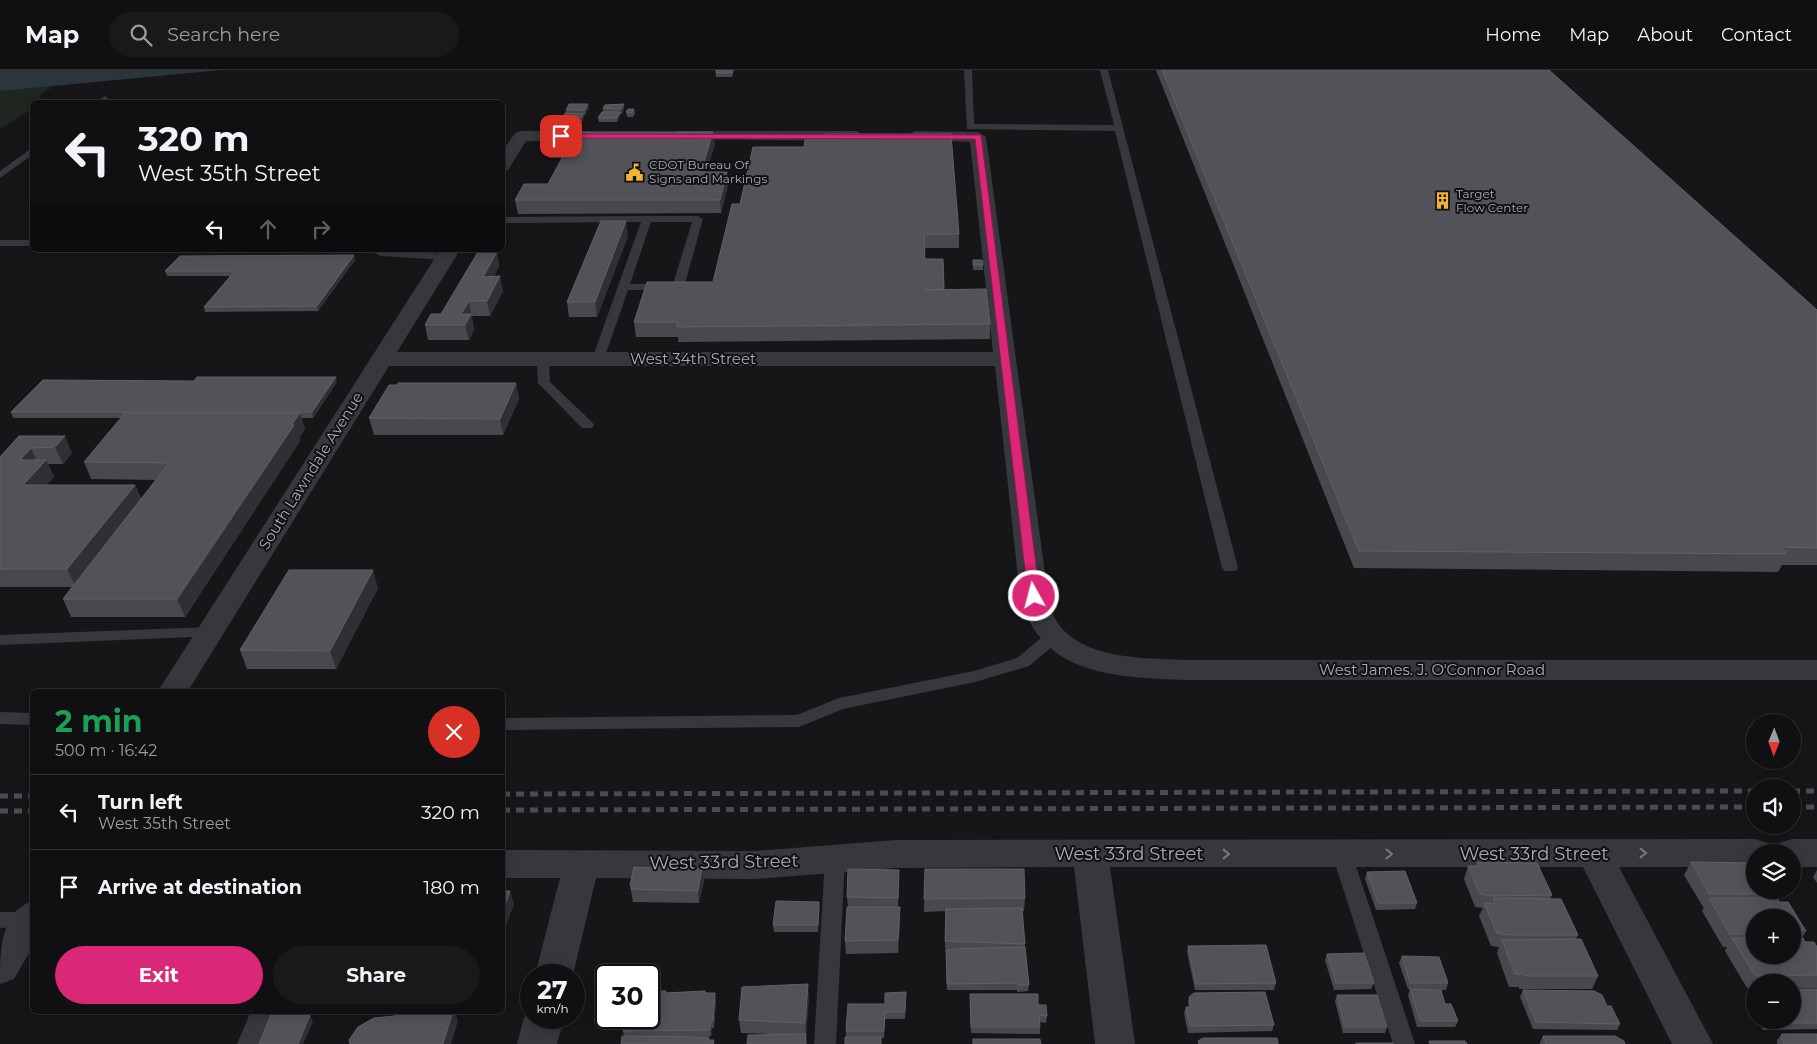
<!DOCTYPE html>
<html lang="en">
<head>
<meta charset="utf-8">
<style>
  :root { --surface:#101012; --page:#19191b; --text:#f1f3f6; --muted:#9c9d9f; --line:#303032; --accent:#db2777 }
  body { margin:0; font-family:Montserrat,sans-serif; background:var(--page); color:var(--text); height:100vh; display:flex; flex-direction:column; font-size:19px; white-space:nowrap }
  * { box-sizing:border-box; margin:0 }
  p { font-size:16px; color:var(--muted) }
  .icon { flex:none; width:28px; height:28px; fill:none; stroke:currentColor; stroke-width:2; stroke-linecap:round; stroke-linejoin:round }
  .map { position:relative; flex:1; overflow:hidden }
  .side { position:absolute; left:30px; top:619px; width:475px; height:325px; display:flex; flex-direction:column; background:var(--surface); border-radius:8px; box-shadow:0 2px 12px #0003,0 0 0 1px var(--line) }
  .side>* { flex:none }
  .banner { position:absolute; left:30px; top:30px; width:475px; height:152px; border-radius:8px; box-shadow:0 2px 12px #0003,0 0 0 1px var(--line); background:#101012; color:var(--text); overflow:hidden }
  .needle { width:32px; rotate:181deg }
  .controls { position:absolute; left:1746px; top:644px; display:grid; gap:10px }
  .controls a { display:grid; place-items:center; width:55px; height:55px; border-radius:50%; background:var(--surface); box-shadow:0 2px 12px #0003,0 0 0 1px var(--line); font-size:25px }
  .speed { position:absolute; left:520px; top:894px; display:flex; gap:10px; font-size:25px; font-weight:700; text-align:center }
  .speed>* { display:grid; place-content:center; width:65px; height:65px; border-radius:50%; background:var(--surface); box-shadow:0 2px 12px #0003,0 0 0 1px var(--line); line-height:1 }
  .speed small { font-size:12px; font-weight:400 }
  .speed .limit { border:2px solid #111; border-radius:8px; background:#fff; color:#111 }
  .pin { position:absolute; display:grid; place-items:center; width:42px; height:42px; color:#fff; margin:-21px; border-radius:10px; box-shadow:0 2px 8px #0006 }
  .me { position:absolute; width:55px; margin:-28px; rotate:353deg; stroke-linejoin:round; filter:drop-shadow(0 0 4px #0008) }
  .turn { display:flex; align-items:center; gap:18px; height:105px; padding:0 25px; font-size:22px }
  .turn .icon { width:65px; height:65px; stroke-width:2.5 }
  .turn b { display:block; font-size:35px; line-height:42px }
  .lanes { display:flex; align-items:center; height:48px; padding:0 25px; background:#0003; justify-content:center; gap:25px; direction:ltr }
  .lanes .off { opacity:.35 }
  .round { display:grid; place-items:center; flex:none; width:52px; height:52px; border-radius:26px; background:var(--page) }
  .summary { display:flex; align-items:center; justify-content:space-between; height:85px; padding:0 25px }
  h1 { font-size:30px; font-weight:700; line-height:38px; color:#1e9e55 }
  .primary-button { display:flex; gap:10px; margin-top:auto; padding:10px 25px }
  .primary-button a { flex:1; height:58px; border-radius:30px; background:var(--accent); color:#fff; font-size:20px; font-weight:700; line-height:58px; text-align:center }
  .primary-button a+a { background:var(--page); color:var(--text) }
  ul { padding:0; list-style:none }
  li { display:flex; align-items:center; gap:15px; height:75px; padding:0 25px; border-top:1px solid var(--line) }
  li div { flex:1 }
  li b { display:block; font-size:19px }
  li em { font-style:normal }
  header { display:flex; align-items:center; gap:30px; box-sizing:border-box; height:70px; padding:0 25px; background:var(--surface); border-bottom:1px solid var(--line) }
  header strong { font-size:24px }
  nav { display:flex; gap:28px; margin-inline-start:auto; font-size:18px }
  .search { width:350px; height:45px; background:var(--page); display:flex; align-items:center; gap:12px; box-sizing:border-box; padding:0 18px; border-radius:28px; color:var(--muted); font-size:19px }
  .map>svg:first-child { display:block }
</style>
</head>
<body>
<header>
<strong>Map</strong>
<div class="search"><svg class="icon" aria-label="search" viewBox="0 0 24 24"><circle cx="10" cy="10" r="6"/><path d="M15 15l6 6"/></svg>Search here</div>
<nav><a>Home</a><a>Map</a><a>About</a><a>Contact</a></nav>
</header>
<div class="map">
<svg width="1817" height="974" viewBox="0 0 1817 974">
  <rect width="100%" height="100%" fill="#161618"/>
  <!-- green -->
  <path fill="#1e261f" d="M50,16v3l-9,5 -2,8h-7v7l-32,20v-38z"/>
  <!-- water -->
  <path fill="#2c353c" d="M0,0h222l-222,21z"/>
  <g fill="none" stroke-linecap="round" stroke-linejoin="round">
    <!-- service -->
    <path fill="#37383d" fill-rule="evenodd" d="M964,0h8l2,54 140,1 -14,-55h8l130,498 -3,3h-10l-3,-3 -107,-437 -148,-2z
      M105,26l4,3 -4,3h-9z
      M32,78v7l-32,23v-7z
      M647,146h51l5,3 -19,68 -6,3h-50l-24,69 -6,4 -4,-1 -2,-3 49,-137 -139,1v-6zM651,152h41l-19,62h-43z
      M0,170h32v6h-32z
      M367,180l79,4 5,3 -5,3 -65,-4z
      M543,285l6,4 1,23 42,40 2,3 -2,3h-10l-44,-45 -1,-24z
      M211,557l6,1 2,4 -2,4 -217,9v-10z
      M1053,562l6,1 2,4 -2,4 -30,25 -54,16 -132,27 -44,18 -297,3v-12l295,-3 42,-17 135,-27 43,-13 30,-25z
      M0,642l32,1v12l-32,-1z
      M1342,777l7,2 3,5 63,190h-22l-61,-190 3,-5z
      M835,781l7,3 3,5 -9,185h-22l11,-185 3,-5z
      M0,842h32v14l-32,2z
      M251,941h22l-14,33h-22z"/>
    <!-- minor -->
    <path fill="#37383d" fill-rule="evenodd" d="M521,61h68l8,5 -8,5h-63l-18,29 -6,1v-19l13,-19z
      M677,61h180l8,5 -8,5 -186,-2 -2,-3z
      M915,61l63,1 8,5 62,459c2,8 4,18 9,26 26,38 87,36 128,38h632v20h-632c-69,-3 -145,-4 -165,-84l-25,-230h-606l-201,325h-30l282,-441h20l-63,102h596l-23,-210 -61,-3 -2,-3z
      M1755,769l13,4 4,9h-17v15h-136l94,177h-41l-89,-177h-473l25,177h-40l-21,-177 -178,1 -141,11 -159,-1 -23,97h-38l25,-97h-58v-28l253,1 141,-11z
      M1792,769h25v28h-25v-15h-17l4,-9z
      M32,831v47l-18,31 -14,5c0,-32 0,-71 32,-83z
      M531,935v13h33l-7,26h-40l7,-26z"/>
    <!-- rail -->
    <path stroke="#4a4c52" stroke-width="5" stroke-dasharray="8 6" stroke-linecap="butt" d="M1792,721h25
      M502,724l1253,-3
      M0,726h32
      M1792,737h25
      M502,740l1253,-3
      M0,741h32"/>
  </g>
  <!-- wall -->
  <path fill="#47494d" fill-rule="evenodd" d="M734,0l-2,7h-16v-4z
    M1156,0h393l268,240v255h-35l-4,7 -424,-4z
    M624,34v4l-2,6h-2v2l-3,6h-18l-1,-4 5,-6v-4z
    M589,38l-4,7h-2l1,3 -2,4 -20,1v-5l4,-5v-3z
    M634,39l1,5 -2,3h-6l-1,-5z
    M715,74l-9,28h21l1,13 -7,28 -203,1 -3,-14 33,-16 14,-26h-13l-3,-13z
    M732,134l227,30v14h-35l1,11h18l1,31 46,34v15l-312,3v-5h-42l-2,-15 79,-40z
    M628,166l-31,81h-28l-2,-15z
    M497,182l2,14 -5,10 9,15 -13,25h-18v1l2,13 -5,10h-41l-3,-15 16,-11z
    M354,185l1,5 -37,51 -113,1 -1,-5 26,-31h-63l-2,-5z
    M973,190l10,5v5h-10z
    M337,312l-24,36h-12l4,11 -6,9 1,3 -115,176h-114l-8,-18 9,-12h-72v-130l19,-21 53,17 -9,11h-15l6,13 -8,8h89l6,14 15,-19 -65,-1 -7,-17 37,-44h-108l-2,-6z
    M516,313l3,16 -16,36h-129l-5,-17z
    M378,518l-42,81h-89l-7,-19z
    M1477,792l75,33 -2,4 28,36 -2,4 22,37 -6,13h-73v-2h-10l-12,-34 2,-6 -8,-1 -12,-30 4,-8 -8,-1 -11,-28 4,-13h8z
    M1691,792l64,28 28,4 -5,7 28,30 -4,7 3,4 12,5v41h-25v-6h-37v6h-8l-22,-37 2,-4h-4l-21,-36 2,-4h-1l-19,-32zM1755,848h37v37h-37z
    M651,798h51l2,13 -5,22 -66,-1 -3,-17z
    M925,799l100,29 -1,13h-2l3,36 4,38 -1,6 -11,1v-2h-70l-1,-41h25l-26,-1v-37l-21,1z
    M1817,800v13l-4,-6z
    M1367,802l50,31 -2,6 -39,1 -11,-31z
    M899,812l-1,25 2,13 -2,33 -52,1 -1,-13 3,-34 -1,-10z
    M819,832l-1,30h-44l-1,-7z
    M1188,876l88,37 -2,7h-79l-8,-38z
    M1327,884l47,29 -3,6 -37,1 -9,-30z
    M1402,886l46,27 -2,7 -18,-1 17,15 13,17 -3,6h-38l-9,-32 2,-6h-2l-9,-26z
    M1817,919v40l-54,1 -6,-10h35z
    M1523,920l84,16 13,18 -3,6 -84,-1 -13,-32z
    M666,921v2l39,-2 1,2 10,7 -2,28h-2l-1,8 -42,1 45,3v4h-93l3,-8 -1,-5z
    M906,922l-1,27h-20l-1,19 -38,-1v-6l39,-27z
    M970,924l68,11 9,11 -1,7 -6,-1v12l-69,-1z
    M1755,924v22l-3,-5 3,-5 -4,-6z
    M1337,925l50,32 -2,6h-42l-8,-32z
    M809,927l-3,38 1,9 -37,-10 -29,-1 -2,-13z
    M1189,927l85,28 -2,6 -84,2 -4,-20 2,-6h3l-1,-4z
    M1782,964l35,10h-40v-4z
    M1543,966l82,8h-85v-2z"/>
  <!-- shaded-wall -->
  <path fill="#2f3033" d="M588,34l1,4 -4,7v-5z
    M624,34v4l-2,6 -1,-5z
    M620,42v4l-3,6v-4z
    M583,44l1,4 -2,4v-5z
    M713,62l2,12 -13,41 -1,-13z
    M727,102l1,13 -7,28 -1,-13z
    M626,151l2,15 -31,81 -2,-15z
    M497,182l2,14 -13,25 -3,-14z
    M354,185l1,5 -37,51 -1,-5z
    M500,206l3,15 -13,25 -3,-15z
    M469,231l5,29 -5,10 -4,-15 -4,-11z
    M336,307l1,5 -24,36 -1,-6z
    M516,313l3,16 -16,36 -3,-16z
    M300,343l5,16 -6,9 1,3 -115,176 -8,-18z
    M65,366l7,17 -9,11 -8,-17z
    M31,378l8,17 -19,-5z
    M46,390l8,17 -23,25 -8,-17z
    M135,415l6,17 -65,85 -9,-18z
    M373,500l5,18 -42,81 -6,-18z
    M702,798l2,13 -5,22 -1,-12z
    M899,800v12l-1,28v-12z
    M510,821l4,13 -12,33v-23z
    M819,832l1,6 -2,24v-7z
    M900,837v13l-2,33v-13z
    M808,914l1,13 -3,38 -1,-12z
    M715,923l1,7 -2,28 -1,-7z
    M453,941h2l3,10 -7,23h-8z
    M310,945l3,7 -10,22h-5z
    M711,951l1,7 -1,8 -1,-6z"/>
  <!-- building -->
  <path fill="#525359" stroke="#5f6168" d="M716,0h17l-1,3h-16z
    M1162,0h387l268,240v238l-36,-1 6,7 -428,-3z
    M569,34h19l-3,6h-19z
    M624,34l-3,5 -18,-1 2,-3z
    M628,39h6l-2,4 -6,-1z
    M602,42h18l-3,6h-19z
    M565,43l18,1 -1,3 -20,1z
    M554,62h159l-12,40h26l-7,28h-205l9,-16h24l21,-39h-23z
    M827,64h124l8,100h-35l1,25h18l1,30 -19,1 61,-1 4,35 -313,3 1,-5h-44l13,-40h66l19,-78h8l13,-57h51l1,-7z
    M601,151h25l-31,81h-28z
    M478,182h19l-14,25 17,-1 -13,25h-18l-8,13h10l-6,11h-40l6,-11h10z
    M354,185l-37,51 -113,1 31,-36h-70l15,-15z
    M973,190h9l1,5h-10z
    M197,307h139l-24,35h-301l32,-32 151,1z
    M398,313h118l-16,36 -131,-1 20,-33h9z
    M125,343h175l-9,12h3l-117,174h-114l106,-136 -85,-1z
    M19,366h46l-10,11 -24,1 -11,12h26l-23,25h112l-68,84h-67v-112z
    M289,500h84l-43,81 -90,-1z
    M1477,792l60,1 15,32 -61,1 -11,-2 -12,-28h11z
    M1691,792l64,1v27h25l3,4h-74z
    M652,794l32,1 -1,3h19l-4,23 -67,-2 1,-4h-2l4,-18 17,1z
    M848,799l51,1 -1,28 -51,-1z
    M925,799h99l1,29 -101,1z
    M1405,801l12,32h-39l-11,-31z
    M502,821h8l-8,23z
    M1493,828l68,1 17,36h-70l-11,-2 -13,-30 11,1z
    M1709,828h68l2,4h9l18,29h-9l2,3h-7v-16h-37v16h-25z
    M776,831l43,1 -1,23h-45z
    M847,837h53l-2,33 -53,1z
    M1022,838l3,36 -80,-3 1,-32z
    M1732,868h23v17h37v-17h11l2,4h9l3,5v28l-62,1z
    M1581,869l17,37h-73l-1,-2h-9l-13,-34z
    M1266,875l10,38 -80,1 -8,-38z
    M1025,877l4,38h-11v-2l-71,1 -1,-35z
    M1364,883l10,30h-38l-9,-29z
    M1402,886l37,1 9,26h-38z
    M808,914l-3,39 -66,-3 3,-33z
    M1410,919l31,1 4,14h6l7,17h-38z
    M1792,919h25v34h-50l-2,-3h27z
    M1523,920l71,1 8,4 5,11h4l9,18 -84,-2z
    M656,921h10l-1,2 40,-2v2h10l-2,28h-2l-1,9 -87,1 3,-13h23v-26l7,1z
    M906,922l-1,20h-20l-1,19h-38l2,-27h37v-11z
    M1265,922l9,33 -84,1 -4,-19h5l-2,-10 5,-4z
    M970,924h68v11h8l1,11 -8,-1 1,12h-69z
    M1337,925h40l10,32h-42z
    M403,941h50l-10,33h-93l-1,-4 9,-13 16,-9 20,-2z
    M271,945h39l-12,29h-39z
    M806,964l-1,10h-58l1,-9z
    M1782,964h35v10h-33l-3,-6z
    M622,966l87,1 -1,3h6l-1,4h-92z
    M1543,966h72l9,5 1,3h-79z
    M845,967h36v7h-36z
    M1203,968h74l1,6h-79l-1,-3z
    M973,969h67l1,5h-68z
    M1429,971h36l2,3h-37z
    M1356,973h37l1,1h-38z"/>
  <!-- one-way arrows -->
  <defs><path id="oneway-chevron" d="M-2-3.5L2.5 0L-2 3.5" fill="none" stroke-width="1.6" stroke-linecap="round" stroke-linejoin="round" transform="scale(1.25)"/></defs>
  <g stroke="#757881">
    <use href="#oneway-chevron" transform="translate(1643 783)"/>
    <use href="#oneway-chevron" transform="translate(1226 784)"/>
    <use href="#oneway-chevron" transform="translate(1389 784)"/>
  </g>
  <!-- route -->
  <path fill="#db2777" stroke="#8e194d" d="M559,64l422,1 59,461 -2,2 -4,2 -6,-4 -53,-457 -414,-1z"/>
  <!-- icons -->
  <defs>
    <symbol id="civic-bare" viewBox="-9 -9 18 18"><path d="M-.6-6.5H3V-4.5H.6V-3L4-1V1h2V6H-6V1h2V-1L-.6-3ZM-1.2 2.5V6h2.4V2.5Z" fill="#f2b134" stroke="#111113" stroke-width="2.5" paint-order="stroke"/></symbol>
    <symbol id="building-bare" viewBox="-9 -9 18 18"><path d="M-4-6H4V6H1V3H-1V6H-4ZM-2.5-4.3h1.7v1.8h-1.7ZM.8-4.3h1.7v1.8H.8ZM-2.5-1h1.7V.8h-1.7ZM.8-1h1.7V.8H.8Z" fill="#f2b134" stroke="#111113" stroke-width="2.5" paint-order="stroke"/></symbol>
  </defs>
  <g fill-rule="evenodd">
    <use href="#civic-bare" x="622" y="90" width="25" height="25"/>
    <use href="#building-bare" x="1430" y="118" width="25" height="25"/>
  </g>
  <g text-anchor="middle" stroke-width="4" stroke-linejoin="round" paint-order="stroke">
    <!-- far-poi labels -->
    <g font-size="12" fill="#a8adb8" stroke="#111113" text-anchor="start">
      <text x="649" y="99">CDOT Bureau Of<tspan x="649" dy="14">Signs and Markings</tspan></text>
      <text x="1456" y="128">Target<tspan x="1456" dy="14">Flow Center</tspan></text>
    </g>
    <!-- street labels -->
    <g font-size="15" fill="#a8adb8" stroke="#111113">
      <text x="693" y="294">West 34th Street</text>
      <text transform="translate(311 401) rotate(-58)" y="5">South Lawndale Avenue</text>
      <text x="1432" y="605">West James. J. O'Connor Road</text>
    </g>
    <!-- near-street labels -->
    <g font-size="18" fill="#a8adb8" stroke="#111113">
      <text x="1129" y="790">West 33rd Street</text>
      <text x="1534" y="790">West 33rd Street</text>
      <text transform="translate(724 792) rotate(-1)" y="6">West 33rd Street</text>
    </g>
  </g>
</svg>
<div class="controls">
<a><svg class="needle" viewBox="-14 -14 28 28"><path d="M0-13l5 13h-10z" fill="#e53935"/><path d="M0 13l5-13h-10z" fill="#9c9d9f"/></svg></a>
<a><svg class="icon" aria-label="sound" viewBox="0 0 24 24"><path d="M4 9h4l5-4v14l-5-4H4zM17 9q2 3 0 6"/></svg></a>
<a><svg class="icon" aria-label="layers" viewBox="0 0 24 24"><path d="M12 4l9 5-9 5-9-5zM3 14l9 5 9-5"/></svg></a>
<a>+</a>
<a>−</a>
</div>
<div class="speed"><div>27<small>km/h</small></div><div class="limit">30</div></div>
<div class="pin" style="left:561px;top:66px;background:#d93025"><svg class="icon" aria-label="arrive" viewBox="0 0 24 24"><path d="M6 21V4h12l-3 4 3 4H6"/></svg></div>
<svg class="me" style="left:1034px;top:526px" viewBox="-20 -20 40 40"><circle r="17" fill="#db2777" stroke="#fff" stroke-width="3"/><path d="M0-11L8 9 0 5-8 9z" fill="#fff"/></svg>
<div class="banner">
<div class="turn"><svg class="icon" aria-label="left" viewBox="0 0 24 24"><path d="M17 20v-9H6M10 6l-5 5 5 5"/></svg><div><b>320 m</b>West 35th Street</div></div>
<div class="lanes"><svg class="icon" aria-label="left" viewBox="0 0 24 24"><path d="M17 20v-9H6M10 6l-5 5 5 5"/></svg><svg class="icon off" aria-label="ahead" viewBox="0 0 24 24"><path d="M12 20V5M6 11l6-6 6 6"/></svg><svg class="icon off" aria-label="right" viewBox="0 0 24 24"><path d="M7 20v-9h11M14 6l5 5-5 5"/></svg></div>
</div>
<section class="side">
<div class="summary"><div><h1>2 min</h1><p>500 m · 16:42</p></div><a class="round" style="background:#d93025;color:#fff"><svg class="icon" aria-label="close" viewBox="0 0 24 24"><path d="M6 6l12 12M18 6L6 18"/></svg></a></div>
<ul>
<li><svg class="icon" aria-label="left" viewBox="0 0 24 24"><path d="M17 20v-9H6M10 6l-5 5 5 5"/></svg><div><b>Turn left</b><p>West 35th Street</p></div><em>320 m</em></li>
<li><svg class="icon" aria-label="arrive" viewBox="0 0 24 24"><path d="M6 21V4h12l-3 4 3 4H6"/></svg><div><b>Arrive at destination</b></div><em>180 m</em></li>
</ul>
<div class="primary-button"><a>Exit</a><a>Share</a></div>
</section>
</div>
</body>
</html>
